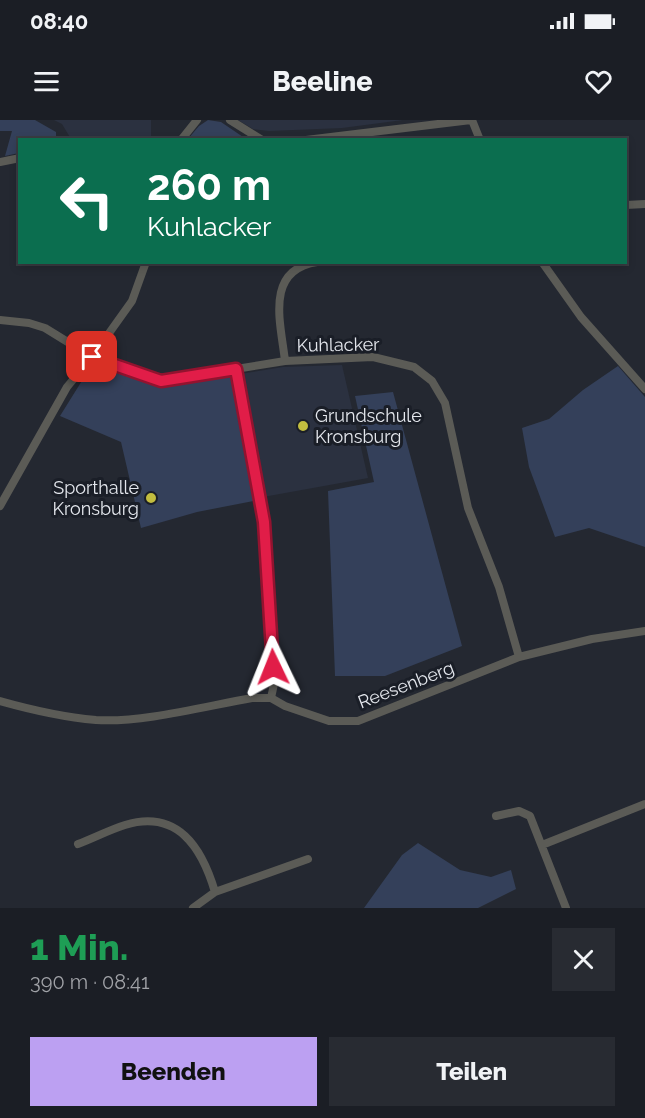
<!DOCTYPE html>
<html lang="de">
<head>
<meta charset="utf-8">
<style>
  :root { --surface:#1b1e25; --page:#282b32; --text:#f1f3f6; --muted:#a0a2a7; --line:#393c42; --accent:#bca0f2 }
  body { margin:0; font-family:Raleway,sans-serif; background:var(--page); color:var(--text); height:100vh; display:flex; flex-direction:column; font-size:22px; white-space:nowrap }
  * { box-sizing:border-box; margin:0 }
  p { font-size:20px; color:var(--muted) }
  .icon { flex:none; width:33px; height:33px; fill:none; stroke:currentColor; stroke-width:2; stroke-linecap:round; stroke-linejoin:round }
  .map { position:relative; height:788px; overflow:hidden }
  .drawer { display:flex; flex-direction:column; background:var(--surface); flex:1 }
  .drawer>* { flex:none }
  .top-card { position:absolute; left:18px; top:18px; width:609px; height:126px; border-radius:0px; box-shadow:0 3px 9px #0003,0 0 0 2px var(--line); background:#0b6e4f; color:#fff; overflow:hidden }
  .pin { position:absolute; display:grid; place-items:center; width:51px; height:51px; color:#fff; margin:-26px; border-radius:12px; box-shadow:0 3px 9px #0006 }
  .me { position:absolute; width:66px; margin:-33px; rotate:358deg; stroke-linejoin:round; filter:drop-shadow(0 0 4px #0008) }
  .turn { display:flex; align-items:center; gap:21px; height:126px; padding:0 30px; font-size:27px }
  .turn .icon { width:78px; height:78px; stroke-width:2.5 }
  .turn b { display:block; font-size:42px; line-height:51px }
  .round { display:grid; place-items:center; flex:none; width:63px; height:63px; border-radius:0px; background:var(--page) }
  .summary { display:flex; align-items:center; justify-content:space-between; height:102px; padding:0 30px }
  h1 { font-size:36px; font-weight:800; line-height:45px; color:#1e9e55 }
  .action { display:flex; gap:12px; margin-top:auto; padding:12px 30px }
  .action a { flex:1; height:69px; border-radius:0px; background:var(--accent); color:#111; font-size:24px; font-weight:800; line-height:69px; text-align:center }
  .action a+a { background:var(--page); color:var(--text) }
  .status { display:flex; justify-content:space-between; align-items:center; height:42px; padding:0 30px; background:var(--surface); direction:ltr }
  .status svg { height:16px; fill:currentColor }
  header { display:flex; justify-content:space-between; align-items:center; height:78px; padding:0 30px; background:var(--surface); font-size:27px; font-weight:800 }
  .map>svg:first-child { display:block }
</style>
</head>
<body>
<div class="status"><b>08:40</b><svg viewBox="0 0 49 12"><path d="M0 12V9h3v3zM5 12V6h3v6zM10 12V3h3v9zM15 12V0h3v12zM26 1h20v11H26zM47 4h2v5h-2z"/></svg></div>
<header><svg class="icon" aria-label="menu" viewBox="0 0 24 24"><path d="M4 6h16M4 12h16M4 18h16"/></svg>Beeline<svg class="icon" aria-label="heart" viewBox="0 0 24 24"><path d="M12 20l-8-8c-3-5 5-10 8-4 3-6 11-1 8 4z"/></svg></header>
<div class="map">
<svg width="645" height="788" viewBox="0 0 645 788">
  <rect width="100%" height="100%" fill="#242831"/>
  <!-- built -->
  <path fill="#2b3140" d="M54,0h97v19h-80l-9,-15z
    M238,0h165l-61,8 -73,3 -16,-2z
    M342,245l26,113 -105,19 -23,-123 43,-7z"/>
  <!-- green -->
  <path fill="#34405a" d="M0,0h35l21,12v7l-36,1 -1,13 -14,3 7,-25h-12z
    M208,0l13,2 25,17h-58l11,-13z
    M93,243l68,21 72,-11 25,127 -61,12 -56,16 -20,-86 -61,-26z
    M618,246l27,31v150l-56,-19 -34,9 -26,-70 -7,-39 27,-9 34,-29z
    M393,272l69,254 -77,30h-50l-7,-185 46,-9 -19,-86z
    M418,723l42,27 31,7 20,-7 5,19 -38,19h-114l38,-53z"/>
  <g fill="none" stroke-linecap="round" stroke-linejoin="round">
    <!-- minor -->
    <path stroke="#5b5b56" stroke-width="8" d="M230,0l32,20
      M472,0l8,20
      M181,20l16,-20
      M306,20l165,-20
      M0,42l20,-4
      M626,85l19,-1
      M542,142l39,55 64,72
      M0,200l29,3 16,5 47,29 69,24 124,-20 88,-4 41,10 18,14 13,22 23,105 31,79 20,70
      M285,241c-4,-37 -21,-91 32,-99
      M236,249l28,153 8,112 2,50 -3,14
      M0,386l67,-119 25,-30 40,-56 14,-39
      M0,581c32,9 63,16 96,19 46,3 110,-14 156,-22h19l14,8 44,15h29l161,-64 73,-18 53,-8
      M496,696l23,-5 11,5 36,92
      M78,724c16,-6 31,-14 47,-19 53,-16 77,23 90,67
      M542,725l103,-41
      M193,788l22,-16 93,-33"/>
  </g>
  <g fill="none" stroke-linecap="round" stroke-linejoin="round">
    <defs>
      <path id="route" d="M92,237l69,24 75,-12 28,153 9,145"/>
    </defs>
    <!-- route casing -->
    <use href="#route" stroke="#92132f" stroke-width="15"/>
    <!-- route -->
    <use href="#route" stroke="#e11d48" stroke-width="10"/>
  </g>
  <!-- markers -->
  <g fill="#c2bd3f" stroke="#1a1e27" stroke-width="2">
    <circle cx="303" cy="306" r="6"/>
    <circle cx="151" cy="378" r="6"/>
  </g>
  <g text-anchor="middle" stroke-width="6" stroke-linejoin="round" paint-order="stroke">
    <!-- street labels -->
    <g font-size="18" fill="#e4e7ed" stroke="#1a1e27">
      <text transform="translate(338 225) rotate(-1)" y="6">Kuhlacker</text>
      <text transform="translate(406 565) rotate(-21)" y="6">Reesenberg</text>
    </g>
    <!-- poi labels -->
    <g font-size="18" fill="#e4e7ed" stroke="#1a1e27" text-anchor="start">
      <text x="315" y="302">Grundschule<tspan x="315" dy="21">Kronsburg</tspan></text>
      <text x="139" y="374" text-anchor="end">Sporthalle<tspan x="139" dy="21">Kronsburg</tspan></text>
    </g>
  </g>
</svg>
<div class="pin" style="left:92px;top:237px;background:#d93025"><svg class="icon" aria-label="arrive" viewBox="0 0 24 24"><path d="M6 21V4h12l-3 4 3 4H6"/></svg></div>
<svg class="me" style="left:273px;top:547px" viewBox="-20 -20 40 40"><path d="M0-17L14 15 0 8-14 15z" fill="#e11d48" stroke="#fff" stroke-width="4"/></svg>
<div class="top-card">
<div class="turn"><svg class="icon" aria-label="left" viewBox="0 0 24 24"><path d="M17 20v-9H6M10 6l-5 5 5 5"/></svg><div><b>260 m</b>Kuhlacker</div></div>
</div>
</div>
<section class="drawer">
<div class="summary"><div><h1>1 Min.</h1><p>390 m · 08:41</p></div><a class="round"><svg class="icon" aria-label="close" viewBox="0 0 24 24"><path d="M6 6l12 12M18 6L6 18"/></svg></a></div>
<div class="action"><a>Beenden</a><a>Teilen</a></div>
</section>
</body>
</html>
